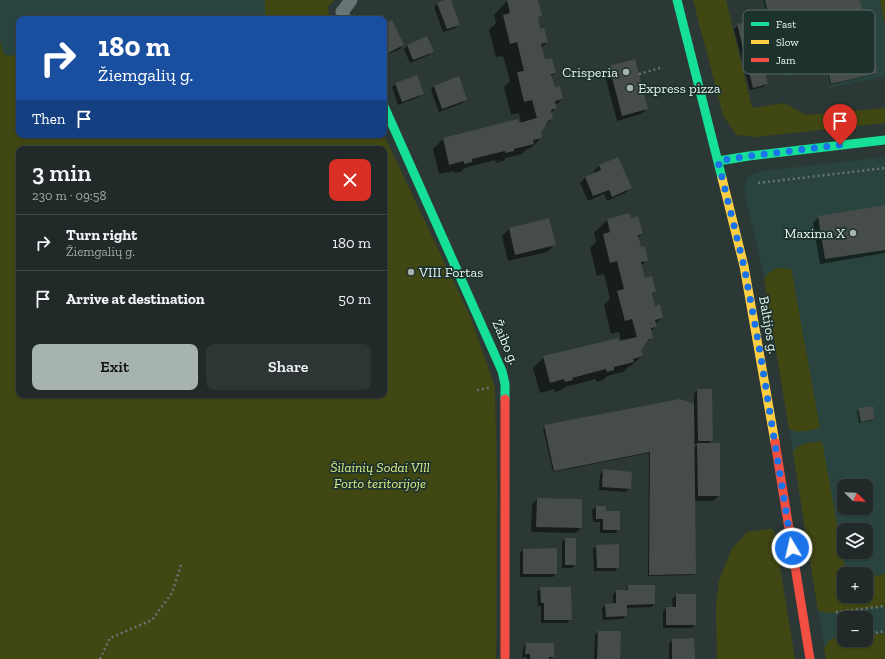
<!DOCTYPE html>
<html lang="en">
<head>
<meta charset="utf-8">
<style>
  :root { --surface:#212a28; --page:#2d3634; --text:#f1f3f6; --muted:#a2a7a8; --line:#3e4645; --accent:#a6b3af }
  body { margin:0; font-family:"Zilla Slab",serif; background:var(--page); color:var(--text); height:100vh; display:flex; flex-direction:column; font-size:15px; white-space:nowrap }
  * { box-sizing:border-box; margin:0 }
  p { font-size:13px; color:var(--muted) }
  .icon { flex:none; width:22px; height:22px; fill:none; stroke:currentColor; stroke-width:2; stroke-linecap:round; stroke-linejoin:round }
  .map { position:relative; flex:1; overflow:hidden }
  .side { position:absolute; left:16px; top:146px; width:371px; height:252px; display:flex; flex-direction:column; background:var(--surface); border-radius:8px; box-shadow:0 1px 3px #0004,0 0 0 1px var(--line) }
  .side>* { flex:none }
  .top-card { position:absolute; left:16px; top:16px; width:371px; height:122px; border-radius:8px; box-shadow:0 1px 3px #0004,0 0 0 1px var(--line); background:#1a4fa0; color:#fff; overflow:hidden }
  .needle { width:26px; rotate:113deg }
  .tools { position:absolute; left:837px; top:479px; display:grid; gap:8px }
  .tools a { display:grid; place-items:center; width:36px; height:36px; border-radius:8px; background:var(--surface); box-shadow:0 1px 3px #0004,0 0 0 1px var(--line); font-size:20px }
  .pin { position:absolute; display:grid; place-items:center; width:34px; height:34px; color:#fff; margin:-41px -17px; border-radius:50% 50% 50% 0; rotate:-45deg; box-shadow:0 0 4px #0007 }
  .pin .icon { rotate:45deg }
  .me { position:absolute; width:44px; margin:-22px; rotate:351deg; stroke-linejoin:round; filter:drop-shadow(0 0 3px #0008) }
  .turn { display:flex; align-items:center; gap:14px; height:84px; padding:0 16px; font-size:18px }
  .turn .icon { width:52px; height:52px; stroke-width:2.5 }
  .turn b { display:block; font-size:28px; line-height:34px }
  .then { display:flex; align-items:center; height:38px; padding:0 16px; background:#0003; gap:8px; font-size:15px }
  .round { display:grid; place-items:center; flex:none; width:42px; height:42px; border-radius:8px; background:var(--page) }
  .summary { display:flex; align-items:center; justify-content:space-between; height:68px; padding:0 16px }
  h1 { font-size:24px; font-weight:600; line-height:30px }
  .primary-button { display:flex; gap:8px; margin-top:auto; padding:8px 16px }
  .primary-button a { flex:1; height:46px; border-radius:8px; background:var(--accent); color:#111; font-size:16px; font-weight:600; line-height:46px; text-align:center }
  .primary-button a+a { background:var(--page); color:var(--text) }
  ul { padding:0; list-style:none }
  li { display:flex; align-items:center; gap:12px; height:56px; padding:0 16px; border-top:1px solid var(--line) }
  li div { flex:1 }
  li b { display:block; font-size:15px }
  li em { font-style:normal }
  .map>svg:first-child { display:block }
</style>
</head>
<body>
<div class="map">
<svg width="885" height="659" viewBox="0 0 885 659">
  <rect width="100%" height="100%" fill="#2c3835"/>
  <!-- built -->
  <path fill="#29443e" fill-rule="evenodd" d="M0,0h265v19h-246v37l-15,-1 -4,-15z
    M762,0h118l5,27v49l-55,12 -6,-22 -42,11z
    M885,157v502h-59l-60,-375 -22,-93 2,-9 3,-6 13,-5zM844,486h22v22h-22zM844,530h22v22h-22zM844,574h22v22h-22zM844,618h22v22h-22z"/>
  <!-- green -->
  <path fill="#414713" fill-rule="evenodd" d="M265,0h70l-8,7 4,12h-66z
    M693,0h33l26,108 32,-5 22,12 79,-7v15l-129,14 -20,-2 -13,-20z
    M880,0h5v27z
    M0,40l4,15 15,1v79h365l87,183 24,69 2,98 -1,174h-496zM19,149h365v246h-365z
    M776,268l15,1 1,4 28,155c-10,2 -22,6 -31,1l-25,-151 6,-6z
    M822,441l24,133h-2v22h22v-18l19,-4v32l-56,7 -11,-2 -25,-159c6,-10 18,-9 29,-11z
    M769,529l5,1 21,129h-78l-1,-52 3,-27 13,-31 15,-17z
    M885,633v26h-59l-2,-11 5,-7 6,-4 1,5 9,-2h21v-4z"/>
  <!-- shadow -->
  <path fill="#0007" fill-rule="evenodd" d="M448,0h2l9,24 -3,4 -13,4 -9,-25 4,-3z
    M511,0h26l4,15 -4,4 3,11 7,12 -6,6 3,12 11,13 -4,4 3,11 8,11 -7,7 1,2 -5,5 1,6 -9,9 -3,5 1,5 -10,10 -4,1 -5,5 -16,4 -3,3 -7,2 -1,-3 -31,8 -3,4 -7,1v-2l-15,3 -6,-25 10,-10 78,-16 -2,-10 -8,2 -7,-28 6,-6 -7,-25 -7,1 -7,-27 7,-7 -2,-8 13,-14z
    M763,0h96l18,73 -2,1 -45,11 -5,-21 -43,11z
    M384,25l19,20 -3,4 -16,7z
    M738,25l29,59 -4,3 -13,3 -16,-61z
    M408,45l25,7 -4,3 -19,8 -6,-14z
    M610,67l37,42 -6,5 -24,7 -13,-49z
    M396,84l27,9 -4,4 -21,8 -6,-18z
    M434,86l32,14 -3,3 -24,9 -8,-22z
    M599,166l32,22 -6,5 -18,8 -3,-7 -16,7 -8,-18 5,-5 10,-4 -1,-3z
    M885,206v47l-65,11 -7,-41 6,-6z
    M608,219h23l11,15 -4,4 2,10 7,12 -6,6 3,13 11,13 -3,3 2,12 8,11 -7,6 1,2 -5,5 1,6 -9,10 -3,4 2,5 -11,10 -3,1 -5,5 -16,4 -4,4 -7,2v-3l-31,8 -4,3 -6,2 -1,-3 -14,4 -7,-25 11,-11 77,-16 -2,-9 -8,2 -7,-29 6,-6 -6,-25 -7,2 -7,-28 6,-6 -2,-9z
    M509,229l45,16 -7,7 -39,9 -6,-25z
    M697,390l15,50 -3,4 10,51 -6,6h-19l1,73 -2,1 -45,1 1,-123 -96,19 -10,-44 2,-2 135,-26 14,5v-11zM694,444h4l-4,4z
    M858,409l16,9 -1,2 -14,3 -2,-12z
    M603,471l27,17 -4,4 -27,-2 1,-16z
    M537,499l44,28 -5,6 -45,-1 1,-27z
    M596,507h9v5l14,17 -4,4h-15v-11h-7l-1,-12z
    M565,539l10,25 -3,4h-10v-26z
    M597,546l21,21 -3,4h-21l-1,-22z
    M523,550l33,23 -3,4h-33v-24z
    M629,586l25,18 -3,3 -25,1v8l-4,3 -19,1 -1,-12 4,-3 7,-1v-9l3,-4h9z
    M541,588l30,31 -4,4h-26v-17h-3l-1,-14z
    M676,595h19v29l-3,4h-29v-17l3,-3h7l-1,-9z
    M598,632l21,27h-25l1,-24z
    M673,640l21,19h-25v-16z
    M526,644l27,13 -3,2h-23v-2h-5l1,-9z"/>
  <!-- building -->
  <path fill="#454c49" d="M445,0h6l9,25 -13,4 -10,-26z
    M507,0h31l4,16 -4,1 2,12 4,-1 4,14 -7,2 4,15 7,-1 4,15 -5,1 4,13 5,-1 3,13 -8,2 2,7 -6,2 2,9 -4,1 -8,13 1,5 -9,2 1,4 -20,5v2l-8,2 -1,-2 -33,8v3l-8,2v-3l-15,4 -6,-27 75,-19 1,4 18,-5 -5,-18 -8,2 -7,-30 7,-1 -7,-29 -7,2 -7,-29 7,-2z
    M765,0h95l18,73 -47,11 -5,-21 -43,11z
    M392,20l12,25 -20,10v-31z
    M752,21l16,63 -15,4 -16,-64z
    M427,36l7,16 -21,8 -6,-15z
    M635,59l13,50 -26,7 -13,-50z
    M417,75l7,19 -22,8 -7,-19z
    M459,76l8,24 -25,9 -8,-23z
    M618,157l14,31 -20,9 -3,-7 -16,6 -8,-19 16,-7 -2,-5z
    M885,205v45l-60,9 -7,-43z
    M630,213l1,5 7,-2 5,18 -5,1 3,12 4,-1 3,15 -7,1 4,16 7,-2 4,16 -4,1 3,13 5,-2 3,14 -8,2 2,7 -6,1 2,10 -4,1 -8,12 2,5 -10,3 1,3 -20,5v3l-7,2 -1,-3 -34,9 1,2 -8,2 -1,-3 -14,4 -7,-27 76,-18v3l18,-4 -5,-18 -7,2 -8,-30 7,-2 -7,-28 -7,2 -7,-29 7,-2 -3,-13z
    M549,218l7,27 -41,10 -6,-27z
    M697,389h15l1,52h-15z
    M680,399l14,5 2,170 -47,1 1,-123 -96,19 -10,-46z
    M873,406l2,13 -14,3 -3,-14z
    M697,443h23v53h-22z
    M603,469l29,3 -1,17 -29,-2z
    M537,498l45,1v29l-46,-1z
    M596,506h10v5h14v19h-17v-11h-7z
    M565,538h11v27h-11z
    M619,544v24h-22l-1,-23z
    M557,548v26h-34v-25z
    M628,585h27v19l-28,1v11l-21,1 -1,-13 11,-1v-13h12z
    M540,587h31l1,33h-28v-17h-3z
    M676,594h20v31h-30v-18h10z
    M598,631h23l-1,28h-23z
    M694,638l1,21h-23v-20z
    M526,643h28v14h-5v2h-19v-5h-5z"/>
  <g fill="none" stroke-linecap="round" stroke-linejoin="round">
    <!-- path -->
    <path stroke="#687373" stroke-width="2.5" stroke-dasharray="2 3" stroke-linecap="butt" d="M639,74l21,-6
      M758,183l127,-15
      M477,390l12,-2
      M836,612l49,-6
      M866,635l19,-4
      M841,639h3
      M100,659l10,-21 42,-18 20,-27 10,-31"/>
    <!-- street -->
    <path stroke="#687476" stroke-width="13" d="M345,19l-3,-7 9,-12"/>
    <!-- fast -->
    <path stroke="#16e098" stroke-width="9" d="M677,0l45,178
      M384,106l118,265 3,13v15
      M718,161l31,-5 136,-16"/>
    <!-- slow -->
    <path stroke="#ffcf43" stroke-width="9" d="M722,178l22,88 31,176"/>
    <!-- jam -->
    <path stroke="#f24e42" stroke-width="9" d="M505,399v260
      M775,442l35,217"/>
  </g>
  <g fill="none" stroke-linecap="round" stroke-linejoin="round">
    <!-- route -->
    <path stroke="#1a73e8" stroke-width="7" stroke-dasharray="0 12.6" d="M792,548l-33,-202 -15,-80 -26,-105 31,-5 91,-11"/>
  </g>
  <!-- markers -->
  <g fill="#a6b3af" stroke="#1e322d" stroke-width="1.5">
    <circle cx="626" cy="72" r="4"/>
    <circle cx="630" cy="88" r="4"/>
    <circle cx="853" cy="233" r="4"/>
    <circle cx="411" cy="272" r="4"/>
  </g>
  <g text-anchor="middle" stroke-width="3.5" stroke-linejoin="round" paint-order="stroke">
    <!-- poi labels -->
    <g font-size="14" fill="#e8f5f1" stroke="#1e322d" text-anchor="end">
      <text x="618" y="77">Crisperia</text>
      <text x="638" y="93" text-anchor="start">Express pizza</text>
      <text x="845" y="238">Maxima X</text>
      <text x="419" y="277" text-anchor="start">VIII Fortas</text>
    </g>
    <!-- street labels -->
    <g font-size="14" fill="#e8f5f1" stroke="#1e322d">
      <text transform="translate(769 325) rotate(80)" y="5">Baltijos g.</text>
      <text transform="translate(506 342) rotate(67)" y="5">Žaibo g.</text>
    </g>
    <!-- park labels -->
    <g font-size="14" font-style="italic" fill="#dfec86" stroke="#1e322d">
      <text x="380" y="472">Šilainių Sodai Vlll<tspan x="380" dy="16">Forto teritorijoje</tspan></text>
    </g>
  </g>
  <!-- legend -->
  <rect x="743" y="10" width="132" height="64" rx="6" fill="#1e322d" stroke="#5b6c68" stroke-width="1"/>
  <rect x="751" y="22" width="18" height="4" fill="#16e098"/>
  <rect x="751" y="40" width="18" height="4" fill="#ffcf43"/>
  <rect x="751" y="58" width="18" height="4" fill="#f24e42"/>
  <g font-size="11" fill="#e8f5f1">
    <text x="776" y="28">Fast</text>
    <text x="776" y="46">Slow</text>
    <text x="776" y="64">Jam</text>
  </g>
</svg>
<div class="tools">
<a><svg class="needle" viewBox="-14 -14 28 28"><path d="M0-13l5 13h-10z" fill="#e53935"/><path d="M0 13l5-13h-10z" fill="#a2a7a8"/></svg></a>
<a><svg class="icon" aria-label="layers" viewBox="0 0 24 24"><path d="M12 4l9 5-9 5-9-5zM3 14l9 5 9-5"/></svg></a>
<a>+</a>
<a>−</a>
</div>
<div class="pin" style="left:840px;top:145px;background:#d93025"><svg class="icon" aria-label="arrive" viewBox="0 0 24 24"><path d="M6 21V4h12l-3 4 3 4H6"/></svg></div>
<svg class="me" style="left:792px;top:548px" viewBox="-20 -20 40 40"><circle r="17" fill="#1a73e8" stroke="#fff" stroke-width="3"/><path d="M0-11L8 9 0 5-8 9z" fill="#fff"/></svg>
<div class="top-card">
<div class="turn"><svg class="icon" aria-label="right" viewBox="0 0 24 24"><path d="M7 20v-9h11M14 6l5 5-5 5"/></svg><div><b>180 m</b>Žiemgalių g.</div></div>
<div class="then">Then<svg class="icon" aria-label="arrive" viewBox="0 0 24 24"><path d="M6 21V4h12l-3 4 3 4H6"/></svg></div>
</div>
<section class="side">
<div class="summary"><div><h1>3 min</h1><p>230 m · 09:58</p></div><a class="round" style="background:#d93025;color:#fff"><svg class="icon" aria-label="close" viewBox="0 0 24 24"><path d="M6 6l12 12M18 6L6 18"/></svg></a></div>
<ul>
<li><svg class="icon" aria-label="right" viewBox="0 0 24 24"><path d="M7 20v-9h11M14 6l5 5-5 5"/></svg><div><b>Turn right</b><p>Žiemgalių g.</p></div><em>180 m</em></li>
<li><svg class="icon" aria-label="arrive" viewBox="0 0 24 24"><path d="M6 21V4h12l-3 4 3 4H6"/></svg><div><b>Arrive at destination</b></div><em>50 m</em></li>
</ul>
<div class="primary-button"><a>Exit</a><a>Share</a></div>
</section>
</div>
</body>
</html>
